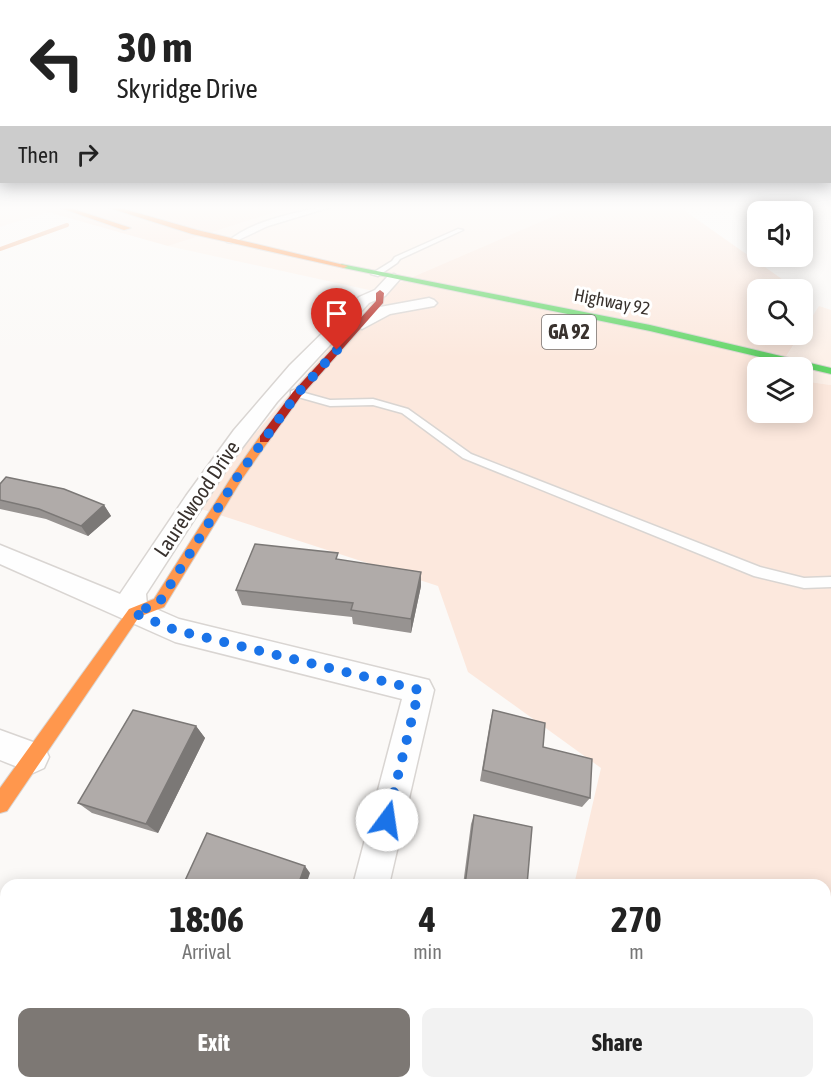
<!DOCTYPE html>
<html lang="en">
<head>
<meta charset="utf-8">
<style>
  :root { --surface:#fff; --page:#f2f2f2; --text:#222; --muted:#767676; --accent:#7d7874 }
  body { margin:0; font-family:"Asap Condensed",sans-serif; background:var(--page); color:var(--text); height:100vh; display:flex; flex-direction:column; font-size:22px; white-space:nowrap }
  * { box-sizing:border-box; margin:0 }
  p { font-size:20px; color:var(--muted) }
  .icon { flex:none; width:33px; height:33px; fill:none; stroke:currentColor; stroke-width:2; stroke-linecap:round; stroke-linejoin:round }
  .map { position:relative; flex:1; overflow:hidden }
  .panel { position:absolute; left:0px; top:879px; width:831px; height:210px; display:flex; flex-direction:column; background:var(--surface); border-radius:18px 18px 0 0; box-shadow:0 3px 15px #0003 }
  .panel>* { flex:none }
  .hud { position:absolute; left:0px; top:0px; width:831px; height:183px; box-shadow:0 3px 15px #0003; background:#fff; color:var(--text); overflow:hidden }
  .buttons { position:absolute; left:747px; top:201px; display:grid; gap:12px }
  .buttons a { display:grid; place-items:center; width:66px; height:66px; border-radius:12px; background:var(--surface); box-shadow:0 3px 15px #0003; font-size:30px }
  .pin { position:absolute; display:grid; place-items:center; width:51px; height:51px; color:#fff; margin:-62px -26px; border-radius:50% 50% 50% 0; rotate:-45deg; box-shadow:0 0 6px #0007 }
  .pin .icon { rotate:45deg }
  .me { position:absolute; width:66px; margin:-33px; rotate:14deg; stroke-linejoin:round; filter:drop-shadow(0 0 4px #0008) }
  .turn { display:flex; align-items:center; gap:21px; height:126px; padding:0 18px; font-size:27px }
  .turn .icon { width:78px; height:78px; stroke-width:2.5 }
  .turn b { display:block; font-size:42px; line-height:51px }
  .then { display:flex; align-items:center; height:57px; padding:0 18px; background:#0003; gap:12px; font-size:22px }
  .eta { display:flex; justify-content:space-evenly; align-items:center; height:102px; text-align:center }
  .eta b { font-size:36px; font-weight:700; line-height:42px }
  .primary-button { display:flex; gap:12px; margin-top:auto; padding:12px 18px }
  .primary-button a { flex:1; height:69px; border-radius:12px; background:var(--accent); color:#fff; font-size:24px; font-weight:700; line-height:69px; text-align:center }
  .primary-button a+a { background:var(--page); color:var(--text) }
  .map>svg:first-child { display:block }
</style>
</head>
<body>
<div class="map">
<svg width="831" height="1089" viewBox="0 0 831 1089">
  <rect width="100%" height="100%" fill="#fbf9f7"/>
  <!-- built -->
  <path fill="#fdf1e9" d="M0,206h35l13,6 -48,15z
    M295,206h282l-199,86 -210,-46z
    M819,306l12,4v75l-28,-4 -1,-13h-23l21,-33 2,-1 1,-3z"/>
  <!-- green -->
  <path fill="#fce8dd" d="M35,206h260l-127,40 -120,-34z
    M577,206h101l118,83 -38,1v44l42,1 -21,32 -21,1v44h44l1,-31 28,4v660l-6,5v-165h-251l27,-117 -133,-96 -30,-86 -246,-80 186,-214z
    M527,1083h252l-8,6h-245z"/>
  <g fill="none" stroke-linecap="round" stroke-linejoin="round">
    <!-- stream -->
    <path stroke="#f1b490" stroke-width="4" d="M0,249l67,-24"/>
    <defs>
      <path id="lane" d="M325,206h9l-66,20 -36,17 -5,-1c26,-22 65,-28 98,-36z
        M458,229l5,1 -63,29 -3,4 -19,13 -7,-2 21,-13 3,-4z
        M294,390l36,10 43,-1 35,10 63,45 289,113 44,11 27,-1v10l-27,1 -50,-12 -291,-118 -61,-45 -29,-8 -43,1 -39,-11v-4z"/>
      <path id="street" d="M394,274l7,4 -16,18 -16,7 -92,99 -45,59 -86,133 1,11 32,14 250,61 5,10 -45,195h-36l49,-186 -227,-57 -175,-78v-19l120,49 66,-98 48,-66 56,-65 69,-68 16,-7 14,-15z
        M429,298l5,2 3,3 -3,3 -44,8 -28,15 -8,-5 26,-17z
        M0,730l44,16 5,11 -5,11 -11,5 -33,-13z
        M174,1083h44l-2,6h-44z"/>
      <path id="fast" d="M341,264l309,61 181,43v6l-181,-43 -306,-63 -4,-2z"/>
      <path id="slow" d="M55,206h9l67,22 -7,2z
        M103,206h10l84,24 151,36 -4,2 -152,-34z
        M264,435l6,4 -28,40 -78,128 -25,10 -132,194 -7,2v-25l129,-179 25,-10 80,-126 26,-37z"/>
      <path id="jam" d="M380,290l4,3 -1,10 -82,93 -33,46h-8v-6l33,-44 83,-91v-8z"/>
    </defs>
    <!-- lane casing -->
    <use href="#lane" stroke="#d9d5d2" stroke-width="3"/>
    <!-- street casing -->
    <use href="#street" stroke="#d9d5d2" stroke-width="3"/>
    <!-- fast casing -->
    <use href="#fast" stroke="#d9d5d2" stroke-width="2"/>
    <!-- slow casing -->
    <use href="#slow" stroke="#d9d5d2" stroke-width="2"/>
    <!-- jam casing -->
    <use href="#jam" stroke="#d9d5d2" stroke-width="2"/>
    <!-- lane -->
    <use href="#lane" fill="#fefefe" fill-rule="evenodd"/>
    <!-- street -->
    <use href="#street" fill="#fefefe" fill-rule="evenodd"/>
    <!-- fast -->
    <use href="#fast" fill="#63d668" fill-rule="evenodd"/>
    <!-- slow -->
    <use href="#slow" fill="#ff974d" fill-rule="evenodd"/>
    <!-- jam -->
    <use href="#jam" fill="#b3261e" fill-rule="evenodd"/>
  </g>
  <!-- wall -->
  <path fill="#979391" d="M0,484l104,21 7,11 -23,20 -42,-17 -46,-10z
    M339,560l82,12v14l-10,47 -58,-9 -1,-7 -110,-12 -6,-15z
    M493,710l50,37 47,51 -8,9 -102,-26 10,-59z
    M196,726l9,12 -47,95 -66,-20 -14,-10z
    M474,815l53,70h-64l8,-61z"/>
  <!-- shaded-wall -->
  <path fill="#7b7876" d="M104,505l7,11 -23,20 -7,-10z
    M421,572v14l-10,47v-14z
    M196,726l9,12 -47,95 -12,-9z
    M305,866l5,7 -4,12h-8z
    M0,1059l6,6v18h18l7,6h-28l-3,-3z"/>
  <!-- building -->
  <path fill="#b0aba9" stroke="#7b7876" stroke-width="1.5" d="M6,477l58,12 40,16 -23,21 -42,-17 -39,-9v-16z
    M255,544l83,9 -2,6 85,13 -10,47 -60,-9 2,-7 -117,-13z
    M133,710l63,16 -50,98 -68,-21z
    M493,710l52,13 -2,24 49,12 -2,39 -107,-28z
    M474,815l58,12 -5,58h-62z
    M207,833l98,33 -7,19h-115z"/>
  <!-- sky -->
  <linearGradient id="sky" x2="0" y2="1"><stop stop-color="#abb4c5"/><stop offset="0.58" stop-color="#fdfcfb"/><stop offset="1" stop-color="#fdfcfb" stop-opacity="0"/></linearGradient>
  <rect width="831" height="358" fill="url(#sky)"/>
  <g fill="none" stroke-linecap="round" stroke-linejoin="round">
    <!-- route -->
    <path stroke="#1a73e8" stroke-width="10" stroke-dasharray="0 18" d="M337,350l-40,44 -59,82 -79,127 -25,10 41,17 244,60 -32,130"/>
  </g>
  <g text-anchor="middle" stroke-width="6" stroke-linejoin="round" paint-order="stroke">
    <!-- far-street labels -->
    <g font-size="18" fill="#39322e" stroke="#fff">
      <text transform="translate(612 302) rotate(11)" y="6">Highway 92</text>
    </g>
    <!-- shield labels -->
    <rect fill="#fff" stroke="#74706d" stroke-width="1.5" x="542" y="315" width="54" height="34" rx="4.5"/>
    <g font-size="20" font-weight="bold" fill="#39322e">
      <text x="569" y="339">GA 92</text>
    </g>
    <!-- street labels -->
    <g font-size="21" fill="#39322e" stroke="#fff">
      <text transform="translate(197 499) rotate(-56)" y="7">Laurelwood Drive</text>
    </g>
  </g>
</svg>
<div class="buttons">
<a><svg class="icon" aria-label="sound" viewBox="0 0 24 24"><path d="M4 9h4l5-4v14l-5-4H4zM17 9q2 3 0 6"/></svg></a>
<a><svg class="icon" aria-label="search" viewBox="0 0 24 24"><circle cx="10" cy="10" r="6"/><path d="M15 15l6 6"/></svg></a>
<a><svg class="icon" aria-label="layers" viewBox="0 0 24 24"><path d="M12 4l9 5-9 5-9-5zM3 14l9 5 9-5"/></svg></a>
</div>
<div class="pin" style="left:337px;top:350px;background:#d93025"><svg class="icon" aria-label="arrive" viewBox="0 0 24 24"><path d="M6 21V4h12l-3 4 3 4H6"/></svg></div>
<svg class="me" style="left:387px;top:820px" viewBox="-20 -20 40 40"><circle r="19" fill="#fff"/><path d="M0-13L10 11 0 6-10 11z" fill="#1a73e8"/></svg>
<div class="hud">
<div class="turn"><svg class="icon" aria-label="left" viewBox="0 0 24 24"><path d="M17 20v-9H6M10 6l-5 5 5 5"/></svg><div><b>30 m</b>Skyridge Drive</div></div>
<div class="then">Then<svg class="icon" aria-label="right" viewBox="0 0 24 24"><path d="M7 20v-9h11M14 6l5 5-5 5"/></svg></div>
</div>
<section class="panel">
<div class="eta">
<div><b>18:06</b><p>Arrival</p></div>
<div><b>4</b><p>min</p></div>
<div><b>270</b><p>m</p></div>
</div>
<div class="primary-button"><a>Exit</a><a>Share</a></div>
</section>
</div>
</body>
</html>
